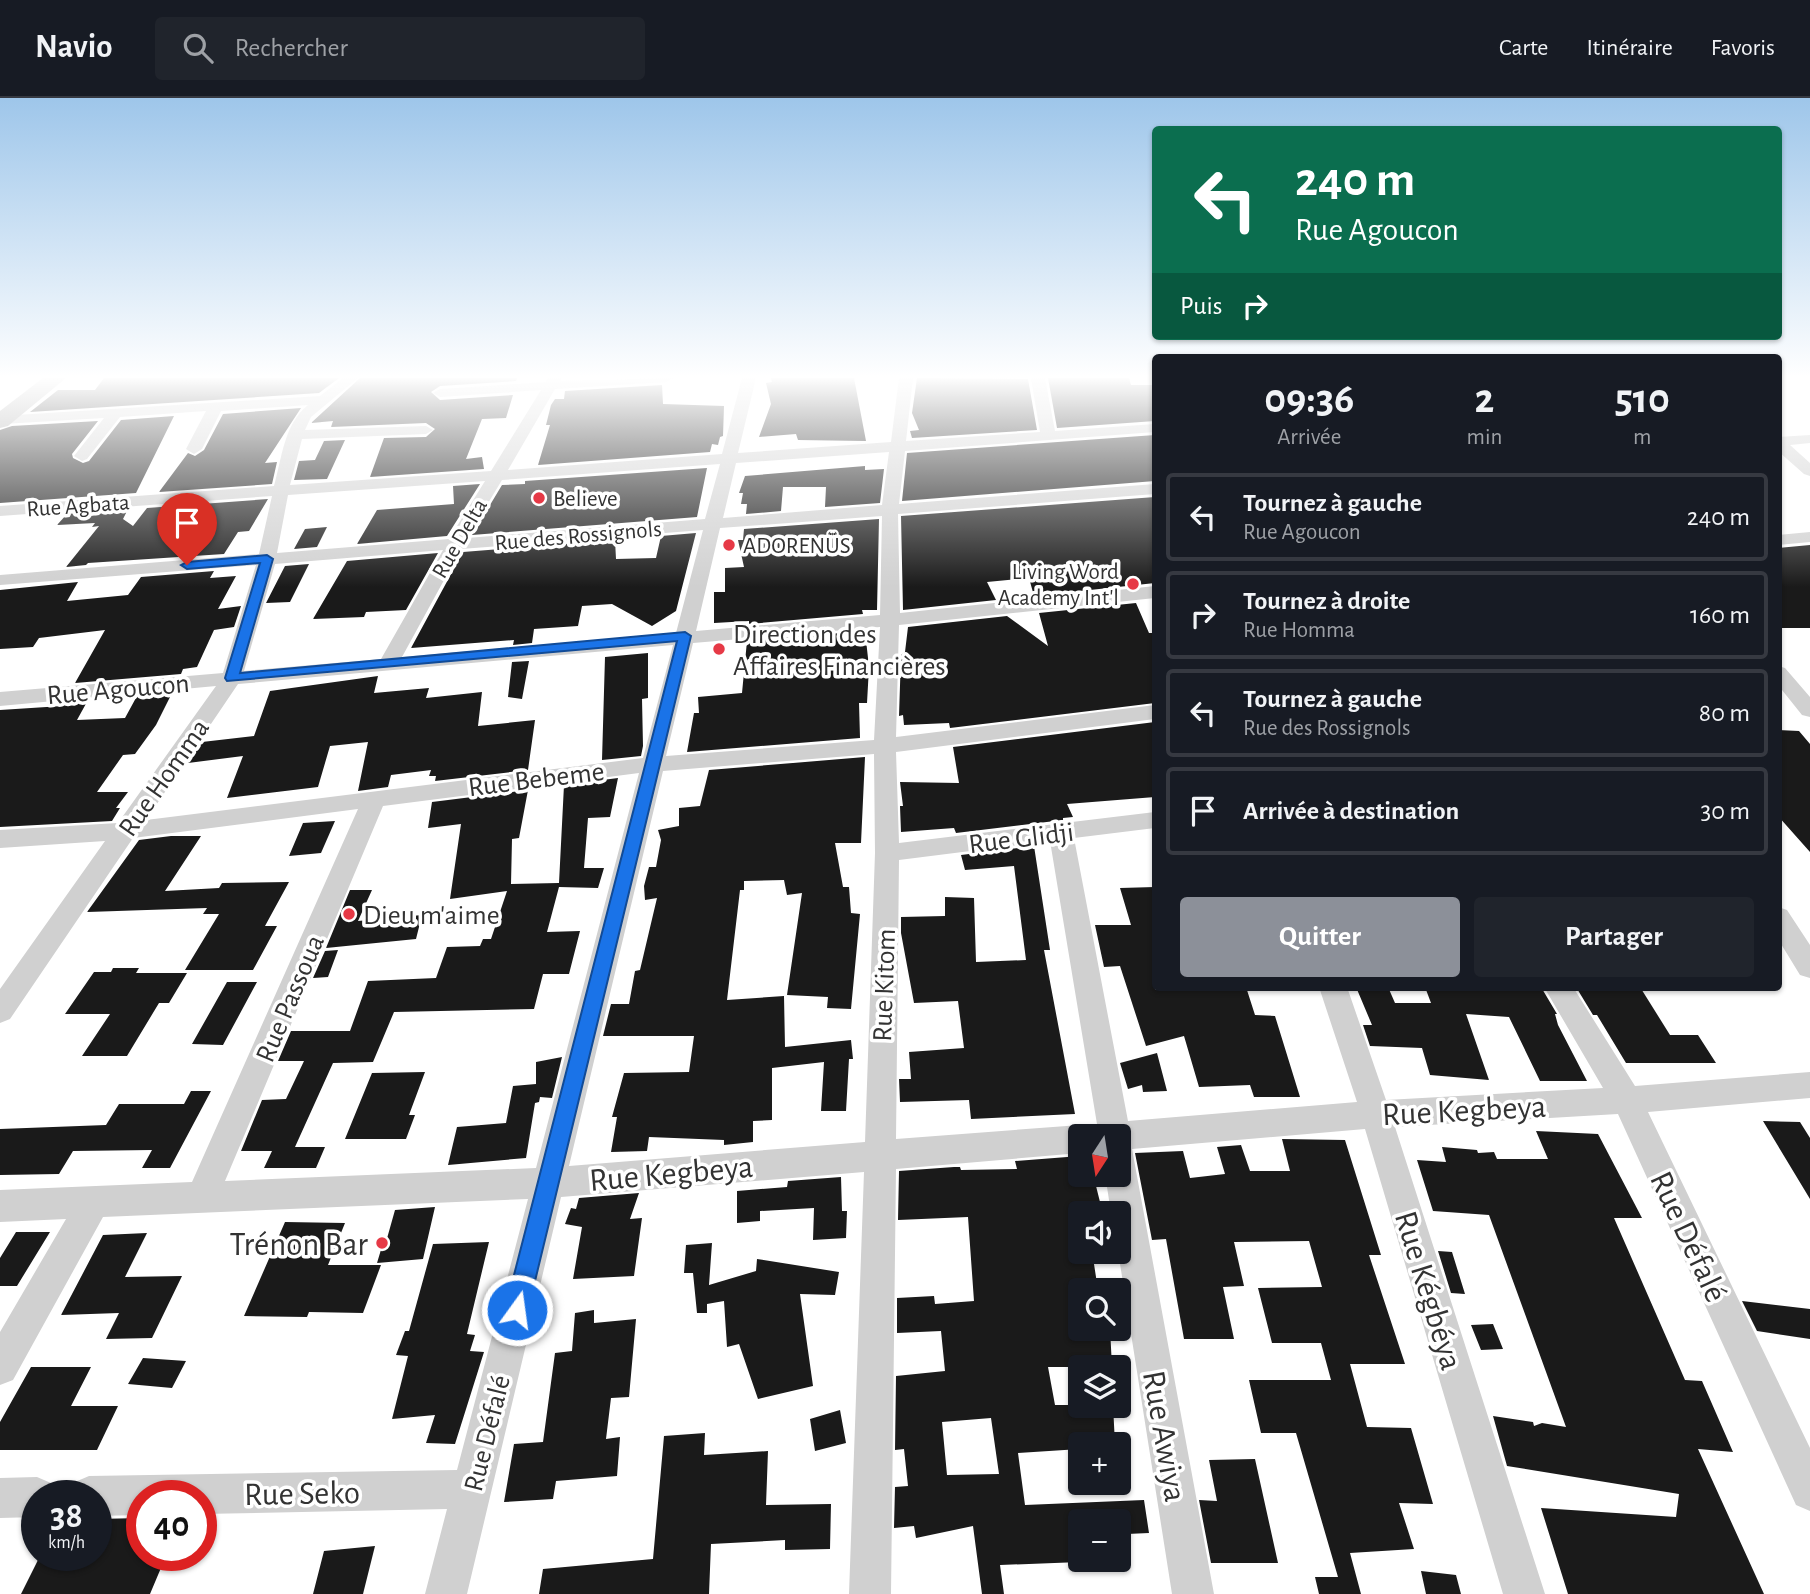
<!DOCTYPE html>
<html lang="fr">
<head>
<meta charset="utf-8">
<style>
  :root { --surface:#171b24; --page:#20242c; --text:#f1f3f6; --muted:#9ea1a6; --line:#363941; --accent:#8c9099 }
  body { margin:0; font-family:"Alegreya Sans",sans-serif; background:var(--page); color:var(--text); height:100vh; display:flex; flex-direction:column; font-size:26px; white-space:nowrap }
  * { box-sizing:border-box; margin:0 }
  p { font-size:23px; color:var(--muted) }
  .icon { flex:none; width:38px; height:38px; fill:none; stroke:currentColor; stroke-width:2; stroke-linecap:round; stroke-linejoin:round }
  .map { position:relative; flex:1; overflow:hidden }
  .panel { position:absolute; left:1152px; top:256px; width:630px; height:637px; display:flex; flex-direction:column; background:var(--surface); border-radius:7px; box-shadow:0 2px 5px #0004 }
  .panel>* { flex:none }
  .top-card { position:absolute; left:1152px; top:28px; width:630px; height:214px; border-radius:7px; box-shadow:0 2px 5px #0004; background:#0b6e4f; color:#fff; overflow:hidden }
  .needle { width:46px; rotate:192deg }
  .controls { position:absolute; left:1068px; top:1026px; display:grid; gap:14px }
  .controls a { display:grid; place-items:center; width:63px; height:63px; border-radius:7px; background:var(--surface); box-shadow:0 2px 5px #0004; font-size:35px }
  .speed { position:absolute; left:21px; top:1382px; display:flex; gap:14px; font-size:35px; font-weight:700; text-align:center }
  .speed>* { display:grid; place-content:center; width:91px; height:91px; border-radius:50%; background:var(--surface); box-shadow:0 2px 5px #0004; line-height:1 }
  .speed small { font-size:18px; font-weight:400 }
  .speed .limit { border:10px solid #d22; background:#fff; color:#111 }
  .pin { position:absolute; display:grid; place-items:center; width:60px; height:60px; color:#fff; margin:-72px -30px; border-radius:50% 50% 50% 0; rotate:-45deg; box-shadow:0 0 7px #0007 }
  .pin .icon { rotate:45deg }
  .me { position:absolute; width:77px; margin:-38px; rotate:14deg; stroke-linejoin:round; filter:drop-shadow(0 0 5px #0008) }
  .turn { display:flex; align-items:center; gap:24px; height:147px; padding:0 28px; font-size:32px }
  .turn .icon { width:91px; height:91px; stroke-width:2.5 }
  .turn b { display:block; font-size:49px; line-height:60px }
  .then { display:flex; align-items:center; height:66px; padding:0 28px; background:#0003; gap:14px; font-size:26px }
  .eta { display:flex; justify-content:space-evenly; align-items:center; height:119px; text-align:center }
  .eta b { font-size:42px; font-weight:700; line-height:49px }
  .cta { display:flex; gap:14px; margin-top:auto; padding:14px 28px }
  .cta a { flex:1; height:80px; border-radius:7px; background:var(--accent); color:#fff; font-size:28px; font-weight:700; line-height:80px; text-align:center }
  .cta a+a { background:var(--page); color:var(--text) }
  ul { padding:0; list-style:none }
  li { display:flex; align-items:center; gap:21px; height:88px; margin:0 14px 10px; padding:0 14px; border:4px solid var(--line); border-radius:7px }
  li div { flex:1 }
  li b { display:block; font-size:26px }
  li em { font-style:normal }
  header { display:flex; align-items:center; gap:42px; box-sizing:border-box; height:98px; padding:0 35px; background:var(--surface); border-bottom:2px solid var(--line) }
  header strong { font-size:33px }
  nav { display:flex; gap:38px; margin-inline-start:auto; font-size:24px }
  .search { width:490px; height:63px; background:var(--page); display:flex; align-items:center; gap:18px; box-sizing:border-box; padding:0 24px; border-radius:7px; color:var(--muted); font-size:26px }
  .map>svg:first-child { display:block }
</style>
</head>
<body>
<header>
<strong>Navio</strong>
<div class="search"><svg class="icon" aria-label="search" viewBox="0 0 24 24"><circle cx="10" cy="10" r="6"/><path d="M15 15l6 6"/></svg>Rechercher</div>
<nav><a>Carte</a><a>Itinéraire</a><a>Favoris</a></nav>
</header>
<div class="map">
<svg width="1810" height="1496" viewBox="0 0 1810 1496">
  <rect width="100%" height="100%" fill="#fff"/>
  <!-- building -->
  <path fill="#1a1a1a" fill-rule="evenodd" d="M104,280h235l-20,15 -289,19 28,-22h37z
    M360,280h157l-1,3 -76,5 -9,6 9,8 73,-5 -7,23 -24,1 -16,40 16,-2 2,12 -114,8 14,-39 42,-1 9,-8 -9,-6 -95,4 2,-6 -22,2z
    M771,280h83l12,63 -68,-1 -2,-6 -37,3 12,-33 -5,-21 6,-1z
    M917,280l111,1 9,51 -125,8 -2,-7 9,-1 -7,-17z
    M1048,280h81l2,7h24v36l-98,7z
    M662,287l1,19 61,2 -1,30 -3,1 -2,8 -6,-1 -2,8 -172,13 12,-40h-4l5,-20 4,-6h9l1,-8z
    M301,310l-36,55 12,-1 -5,22 -113,8 29,-39 7,3 9,-6 19,-36z
    M174,318l-38,77 -136,10v-73l12,-4 86,-5 -26,33 1,4 10,5 6,-2 32,-41z
    M1155,337v46l-253,20 5,-48z
    M345,342l-18,39 -33,1 5,-19 16,-1 9,-19z
    M865,368v4l19,-1 -4,34 -55,4 1,-20h-43l-2,24 -35,3 1,-10h-6l2,-11h-4l6,-17z
    M707,370l-10,49 -225,18 30,-50 23,-1v-3z
    M480,386l-33,52 -90,8 20,-34 77,-6 -1,-18z
    M1155,399v86l-121,13 -5,-18 -42,4 9,18 -93,10 -2,-94z
    M268,401l-19,32 -11,1 -14,22 -136,9 -2,2 -20,2 33,-41 -7,1 3,-4 -38,2 10,-11 61,-5 -5,10 10,7 14,-18z
    M879,421l-2,91h-15l1,4 -114,10v-3l-35,2v-31h11v-24l19,-1 -6,-27h5l1,-11z
    M327,429l-10,20 -23,2 11,-20z
    M696,435l-20,78 -24,15 -40,-22 -30,2 -4,20 -44,3 -2,14 -19,2 1,-5 -103,8 52,-96 152,-12 1,19 40,-1 5,-22z
    M1810,447v83h-32v-80z
    M438,455l-32,57 -40,2 -2,5 -51,2 34,-58z
    M309,466l-19,38 -24,1 19,-37z
    M214,473l-4,7 26,-2 -18,33 23,-3 -7,21 -20,3 -17,37 -14,2 -2,5 -106,9 30,-53 -66,8 -6,9 -33,2v-59l78,-8 -11,19 61,-6 13,-18z
    M1136,505l13,30h6v70l-205,25 -1,-5 -45,2 -1,-10 -4,1 2,-61 4,-3 3,-25 99,-11 41,30 -9,-33z
    M865,533l4,36 -2,36h-8l1,35 -173,14 7,-39h5l-1,-16 44,-4 5,-52z
    M648,555v45l-6,1 1,47 -2,10 -39,4 3,-103z
    M529,563l-7,38 -14,-2 4,-35z
    M378,578l-4,17 55,-5 -3,10 56,-6 -4,34 57,-6 -7,50 -93,11 1,-5h-7l2,-6 -40,5 -3,12 -30,4 10,-49 -38,4 -12,41 -91,11 16,-42 -55,7 14,-21 52,-6 16,-45z
    M172,595l-16,32 -21,29 -12,1 -26,37h31l-12,16h4l-8,13 -112,6v-117l62,-4 2,-3 24,-3 -11,20 48,-2 12,-22z
    M1155,624v75l-88,7 6,13 -10,1v2l-107,13 -2,-5 -53,4 -1,-26h3l-3,-24 59,1 -6,-36z
    M1778,632l21,1 11,13v108l-32,-36z
    M865,659l-4,86h-26l8,44h6l2,26 9,1 -9,95 -24,-1 1,-11 -41,-2 15,-102 -15,2 -3,-15 -40,1v9h-4l-13,110 57,-4 1,51 66,-7 2,19h-4l-3,52h-25l3,-49 -52,6v52l-19,1v21l-29,3v-5l-75,-3 -2,14 -36,1 6,-35h-5l12,-44 65,-1 5,-36h-91l8,-32h18l6,-33 5,-1 17,-72 -12,2 -1,-14 5,-19h7l5,-27 -3,-10 21,-4v-18l21,-2 9,-36z
    M618,680l-8,39 -22,1 -4,50h20l-6,20 -39,-1 -12,45 33,-1 -11,43h-26l-9,35 -140,3 -21,50 -40,1 -38,84h30l-9,21h-52l8,-17h-31l21,-51 24,-1 18,-38h-26l13,-30h59l18,-50 68,-3 11,-31 33,-1 3,-7h8l16,-48 -57,8 11,-75 -33,4 4,-26 96,-12 -9,48 -7,1 -1,45 48,-1 5,-98z
    M335,723l-14,32 -32,3 14,-33z
    M171,738h30l-36,55 54,-3 3,-5 67,-1 -24,44h12l-24,44h-68l34,-56h-16l4,-6 -120,4 52,-72z
    M1034,748l16,104h-6l31,164 -104,5 -2,-19 -69,2 -1,-23h12l-2,-27 55,-4 -6,-47 -44,2 -13,-70v-16l44,-1v-19l29,1 2,64 50,-2 -12,-94 -49,4 -4,-15z
    M1155,789v103l91,-3 9,28 20,1 25,81h-46l-4,-12 -51,2 -15,-51 -38,10 -26,-80 -16,1 -9,-42h36l-11,-37z
    M350,792h22l-14,31 64,-6 -6,24 -90,9z
    M338,852l-10,27 -15,1 12,-27z
    M113,870h26l-3,5h51l-18,30h-10l-32,53h-45l28,-42h-45l29,-42h17z
    M227,884h30l-34,63 -31,-1z
    M1356,889h32l7,16h36l-6,-16h116l16,27h-2l3,11 29,56h-47l-31,-64 -43,-3 23,66 -59,-5 -8,-27 -52,-2 -7,-21h9z
    M1576,889h64l30,48h28l18,28h-90l-29,-48h-4z
    M1157,955l10,38 -24,1 -1,-7 -14,4 -8,-26z
    M562,959l-10,41 -12,-1 -1,5 -4,1 -9,55 -78,7 9,-38 49,-4 7,-37 23,-2v-22z
    M425,974l-16,43h6l-9,24h-61l27,-66z
    M191,993h20l-41,77h-28l10,-18 -79,1 -14,23 -59,1v-46l106,-4 13,-21h65z
    M1763,1023l37,1 10,16v61z
    M1536,1033l62,3 44,84h-28l71,162 17,1 31,71 -35,-3 66,145h-196l-27,-86 135,9 3,-23 -172,-28 -14,-50 40,6 1,4 8,-3 24,4 -77,-212 -56,-4 -16,-51 29,2 -4,-15 35,3 1,3 16,-1 3,7h51z
    M1282,1041l63,1 36,115h-12l36,109h-55l17,63 44,1 22,76 -34,-1 15,46 -64,4 11,41h-42l-4,-17h23l-42,-144h-35l-12,-53h82l-10,-37h-49l-14,-55 64,-1 -13,-46 -75,1 10,44 -21,1 11,52h-50l-18,-100 -14,1 -17,-87 48,-2 7,27 35,-4 -8,-27 24,-2 9,26h40z
    M1080,1058v18h13l8,32 -15,1 1,6h-7v38h12l6,39h-18v38h30l2,39h-64l7,38h58l2,39h-35v5l-62,4 7,52 119,-5 5,33 -22,1 -1,-13h-46v41l-80,3 4,29h-22l-9,-68 -57,12 -2,-12 -20,2 1,-41 13,-1 -4,-37 -9,1 1,-74 49,-5 -4,-40 -44,2v-35l37,-2 1,8 39,-3 -6,-84 -70,3 1,-49 55,-4h6l1,3 56,-1 -2,-8zM991,1320l8,56 -52,1 -5,-53z
    M841,1079l1,34h5l-1,27 -33,2 1,-32 -54,3v10l-23,2v-32l50,-4 1,-6z
    M639,1095l-9,26 12,-1 -8,58 -61,3 9,-52 -17,-3 6,-16 5,1 3,-11z
    M435,1109l-12,52 -46,4 6,-20 3,-1 9,-32z
    M285,1124l60,1 -17,42h53l-18,48 -54,-1 -2,5 -63,-1z
    M16,1134h34l-33,54h-17v-28z
    M147,1135l-22,44 57,-1 -30,62 -46,1 13,-26 -58,2 42,-80z
    M489,1144l-22,92 8,1 -5,16 14,1 -29,92 -29,-1 9,-28 -43,4 16,-63 -12,-1 9,-24h4l24,-87z
    M712,1145l-3,42 47,-14 1,-12 82,13 -4,23 -35,-1 13,92 -55,13 -19,-55 -12,3 -3,-46 -17,3v9h-10l-4,-40h-9l2,-28z
    M1438,1153l14,1 13,42 -14,-1z
    M1742,1203l68,8v30l-53,-8z
    M594,1212v13l42,-4 -7,78 -18,1 -5,41 14,-2 -3,39 -61,5 -3,18 -49,3 10,-58 29,-2 12,-89 17,-2 3,-38z
    M1493,1226l10,25 -22,1 -10,-25z
    M143,1260l43,3 -14,27 -44,-4z
    M31,1269h60l-20,39h47l-21,44h-97v-28z
    M840,1312l6,33 -31,8 -5,-32z
    M705,1335l-1,22 64,-4 -2,54 65,-1 -1,45 -45,1v-10l-74,4 -2,50h-170l4,-25 110,-10 11,-123z
    M1255,1361l23,104h-67l-12,-63 18,1 -8,-41z
    M142,1420v38h24l-16,38h-129l19,-38h56v-37z
    M375,1448l-12,48h-50l11,-43z
    M1421,1473l35,4 5,19h-35z"/>
  <g fill="none" stroke-linecap="round" stroke-linejoin="round">
    <!-- minor -->
    <path fill="#d0d0d0" fill-rule="evenodd" d="M343,280h15l-47,39 -6,13 121,-4 7,4 -7,4 -124,5 -12,46 201,-14 50,-81 -101,7 -7,-4 7,-4 106,-7 2,-4h14l-2,3 113,-3 -7,4 -111,7 -47,81 214,-16 20,-76h14l-18,75 153,-11 8,-64h14l-7,63 134,-9 -9,-54h14l10,53 100,-7v8l-250,19 -6,53 256,-20v10l-257,20 2,99 255,-27v12l-256,27 -3,112 259,-32v14l-259,33 3,91 256,-31v16l-81,10 54,283 229,-19 -38,-115h28l39,113 217,-12 -59,-101h29l62,99 175,-14v26l-162,14 162,336v63l-14,-6 -178,-391 -223,13 150,467h-42l-138,-465 -233,20 82,445h-42l-54,-343v-38h-7l-6,-39h13v-38h-19l-49,-295 -151,19 -3,279 184,-14 11,4 3,7h-14v17l-184,16 -5,425h-42l15,-422 -303,25 -94,397h-42l22,-85 -246,5v-18h-59v19l-46,1v-20h-27l6,-14 14,-6 368,-6 71,-271 -425,18 -90,163 -13,5v-53l66,-113 -66,3v-32l192,-8 166,-373 -225,29 -123,181 -10,4v-34l105,-148 -105,7v-18l118,-7 98,-137 -216,20v-14l223,-19 33,-108 -256,20v-10l259,-21 13,-58 -272,20v-10l274,-20c8,-28 10,-62 34,-81l-87,6 -19,38 -8,5 -8,-5 20,-38 -86,6 -33,42 -5,2 -8,-5 30,-38 -102,6 -2,-8 320,-20zM889,354l-7,53 -159,13 13,-55zM720,366l-15,55 -238,19 35,-58zM485,383l-36,58 -172,14 11,-58zM882,418l-2,99 -184,16 24,-103zM703,432l-27,103 -274,24 59,-108zM443,452l-62,109 -137,12 31,-107zM880,529l-6,113 -208,16 27,-113zM673,547l-30,113 -497,62 92,-136zM874,656l1,99 -10,289 -296,24 94,-395zM639,675l-103,395 -311,13 158,-375z
      M1810,337v8l-20,2 20,18v13l-6,-2 -26,-23v-14z
      M1810,434v10l-32,3v-10z
      M1778,568l7,2 25,29v20l-8,-2 -24,-30z
      M1778,809l9,3 23,35v33l-10,-3 -22,-36z
      M37,1379l14,6 6,13h-20v21l-37,1v-40z"/>
    <!-- highway -->
    <path fill="#9a9a9a" fill-rule="evenodd" d="M43,280h23l-58,48 -8,2v-17z"/>
  </g>
  <!-- sky -->
  <linearGradient id="sky" x2="0" y2="1"><stop stop-color="#9ec6ea"/><stop offset="0.57" stop-color="#fff"/><stop offset="1" stop-color="#fff" stop-opacity="0"/></linearGradient>
  <rect width="1810" height="489" fill="url(#sky)"/>
  <!-- route -->
  <path fill="#1a73e8" stroke="#114b97" stroke-width="2" d="M267,457l6,4 -33,114 445,-41 6,4 -163,674 -3,8 -8,4 -8,-4 -4,-8 172,-669 -450,40 -2,-3 35,-115 -73,6 -6,-4 6,-3z"/>
  <!-- markers -->
  <g fill="#e63946" stroke="#fff" stroke-width="2.5">
    <circle cx="539" cy="400" r="7"/>
    <circle cx="729" cy="447" r="7"/>
    <circle cx="1133" cy="486" r="7"/>
    <circle cx="719" cy="551" r="7"/>
    <circle cx="349" cy="816" r="7"/>
    <circle cx="382" cy="1145" r="7"/>
  </g>
  <g text-anchor="middle" stroke-width="7" stroke-linejoin="round" paint-order="stroke">
    <!-- far-poi labels -->
    <g font-size="23" fill="#333" stroke="#fff" text-anchor="start">
      <text x="553" y="408">Believe</text>
      <text x="743" y="455">ADORENÜS</text>
      <text x="1119" y="481" text-anchor="end">Living Word<tspan x="1119" dy="26">Academy Int'l</tspan></text>
    </g>
    <!-- far-street labels -->
    <g font-size="23" fill="#333" stroke="#fff">
      <text transform="translate(78 407) rotate(-4)" y="8">Rue Agbata</text>
      <text transform="translate(578 437) rotate(-5)" y="8">Rue des Rossignols</text>
      <text transform="translate(459 440) rotate(-60)" y="8">Rue Delta</text>
    </g>
    <!-- poi labels -->
    <g font-size="28" fill="#333" stroke="#fff" text-anchor="start">
      <text x="733" y="545">Direction des<tspan x="733" dy="32">Affaires Financières</tspan></text>
      <text x="363" y="826">Dieu m'aime</text>
    </g>
    <!-- street labels -->
    <g font-size="28" fill="#333" stroke="#fff">
      <text transform="translate(118 590) rotate(-5)" y="10">Rue Agoucon</text>
      <text transform="translate(163 679) rotate(-55)" y="10">Rue Homma</text>
      <text transform="translate(536 680) rotate(-7)" y="10">Rue Bebeme</text>
      <text transform="translate(1021 739) rotate(-7)" y="10">Rue Glidji</text>
      <text transform="translate(883 887) rotate(-88)" y="10">Rue Kitom</text>
      <text transform="translate(289 900) rotate(-67)" y="10">Rue Passoua</text>
      <text transform="translate(486 1335) rotate(-76)" y="10">Rue Défalé</text>
    </g>
    <!-- near-street labels -->
    <g font-size="33" fill="#333" stroke="#fff">
      <text transform="translate(1464 1011) rotate(-3)" y="12">Rue Kegbeya</text>
      <text transform="translate(671 1074) rotate(-5)" y="12">Rue Kegbeya</text>
      <text transform="translate(1690 1138) rotate(65)" y="12">Rue Défalé</text>
      <text transform="translate(1430 1192) rotate(73)" y="12">Rue Kégbéya</text>
      <text transform="translate(1166 1338) rotate(80)" y="12">Rue Awiya</text>
      <text transform="translate(302 1394) rotate(-1)" y="12">Rue Seko</text>
    </g>
    <!-- near-poi labels -->
    <g font-size="33" fill="#333" stroke="#fff" text-anchor="end">
      <text x="368" y="1157">Trénon Bar</text>
    </g>
  </g>
</svg>
<div class="controls">
<a><svg class="needle" viewBox="-14 -14 28 28"><path d="M0-13l5 13h-10z" fill="#e53935"/><path d="M0 13l5-13h-10z" fill="#9ea1a6"/></svg></a>
<a><svg class="icon" aria-label="sound" viewBox="0 0 24 24"><path d="M4 9h4l5-4v14l-5-4H4zM17 9q2 3 0 6"/></svg></a>
<a><svg class="icon" aria-label="search" viewBox="0 0 24 24"><circle cx="10" cy="10" r="6"/><path d="M15 15l6 6"/></svg></a>
<a><svg class="icon" aria-label="layers" viewBox="0 0 24 24"><path d="M12 4l9 5-9 5-9-5zM3 14l9 5 9-5"/></svg></a>
<a>+</a>
<a>−</a>
</div>
<div class="speed"><div>38<small>km/h</small></div><div class="limit">40</div></div>
<div class="pin" style="left:187px;top:467px;background:#d93025"><svg class="icon" aria-label="arrive" viewBox="0 0 24 24"><path d="M6 21V4h12l-3 4 3 4H6"/></svg></div>
<svg class="me" style="left:517px;top:1212px" viewBox="-20 -20 40 40"><circle r="17" fill="#1a73e8" stroke="#fff" stroke-width="3"/><path d="M0-11L8 9 0 5-8 9z" fill="#fff"/></svg>
<div class="top-card">
<div class="turn"><svg class="icon" aria-label="left" viewBox="0 0 24 24"><path d="M17 20v-9H6M10 6l-5 5 5 5"/></svg><div><b>240 m</b>Rue Agoucon</div></div>
<div class="then">Puis<svg class="icon" aria-label="right" viewBox="0 0 24 24"><path d="M7 20v-9h11M14 6l5 5-5 5"/></svg></div>
</div>
<section class="panel">
<div class="eta">
<div><b>09:36</b><p>Arrivée</p></div>
<div><b>2</b><p>min</p></div>
<div><b>510</b><p>m</p></div>
</div>
<ul>
<li><svg class="icon" aria-label="left" viewBox="0 0 24 24"><path d="M17 20v-9H6M10 6l-5 5 5 5"/></svg><div><b>Tournez à gauche</b><p>Rue Agoucon</p></div><em>240 m</em></li>
<li><svg class="icon" aria-label="right" viewBox="0 0 24 24"><path d="M7 20v-9h11M14 6l5 5-5 5"/></svg><div><b>Tournez à droite</b><p>Rue Homma</p></div><em>160 m</em></li>
<li><svg class="icon" aria-label="left" viewBox="0 0 24 24"><path d="M17 20v-9H6M10 6l-5 5 5 5"/></svg><div><b>Tournez à gauche</b><p>Rue des Rossignols</p></div><em>80 m</em></li>
<li><svg class="icon" aria-label="arrive" viewBox="0 0 24 24"><path d="M6 21V4h12l-3 4 3 4H6"/></svg><div><b>Arrivée à destination</b></div><em>30 m</em></li>
</ul>
<div class="cta"><a>Quitter</a><a>Partager</a></div>
</section>
</div>
</body>
</html>
